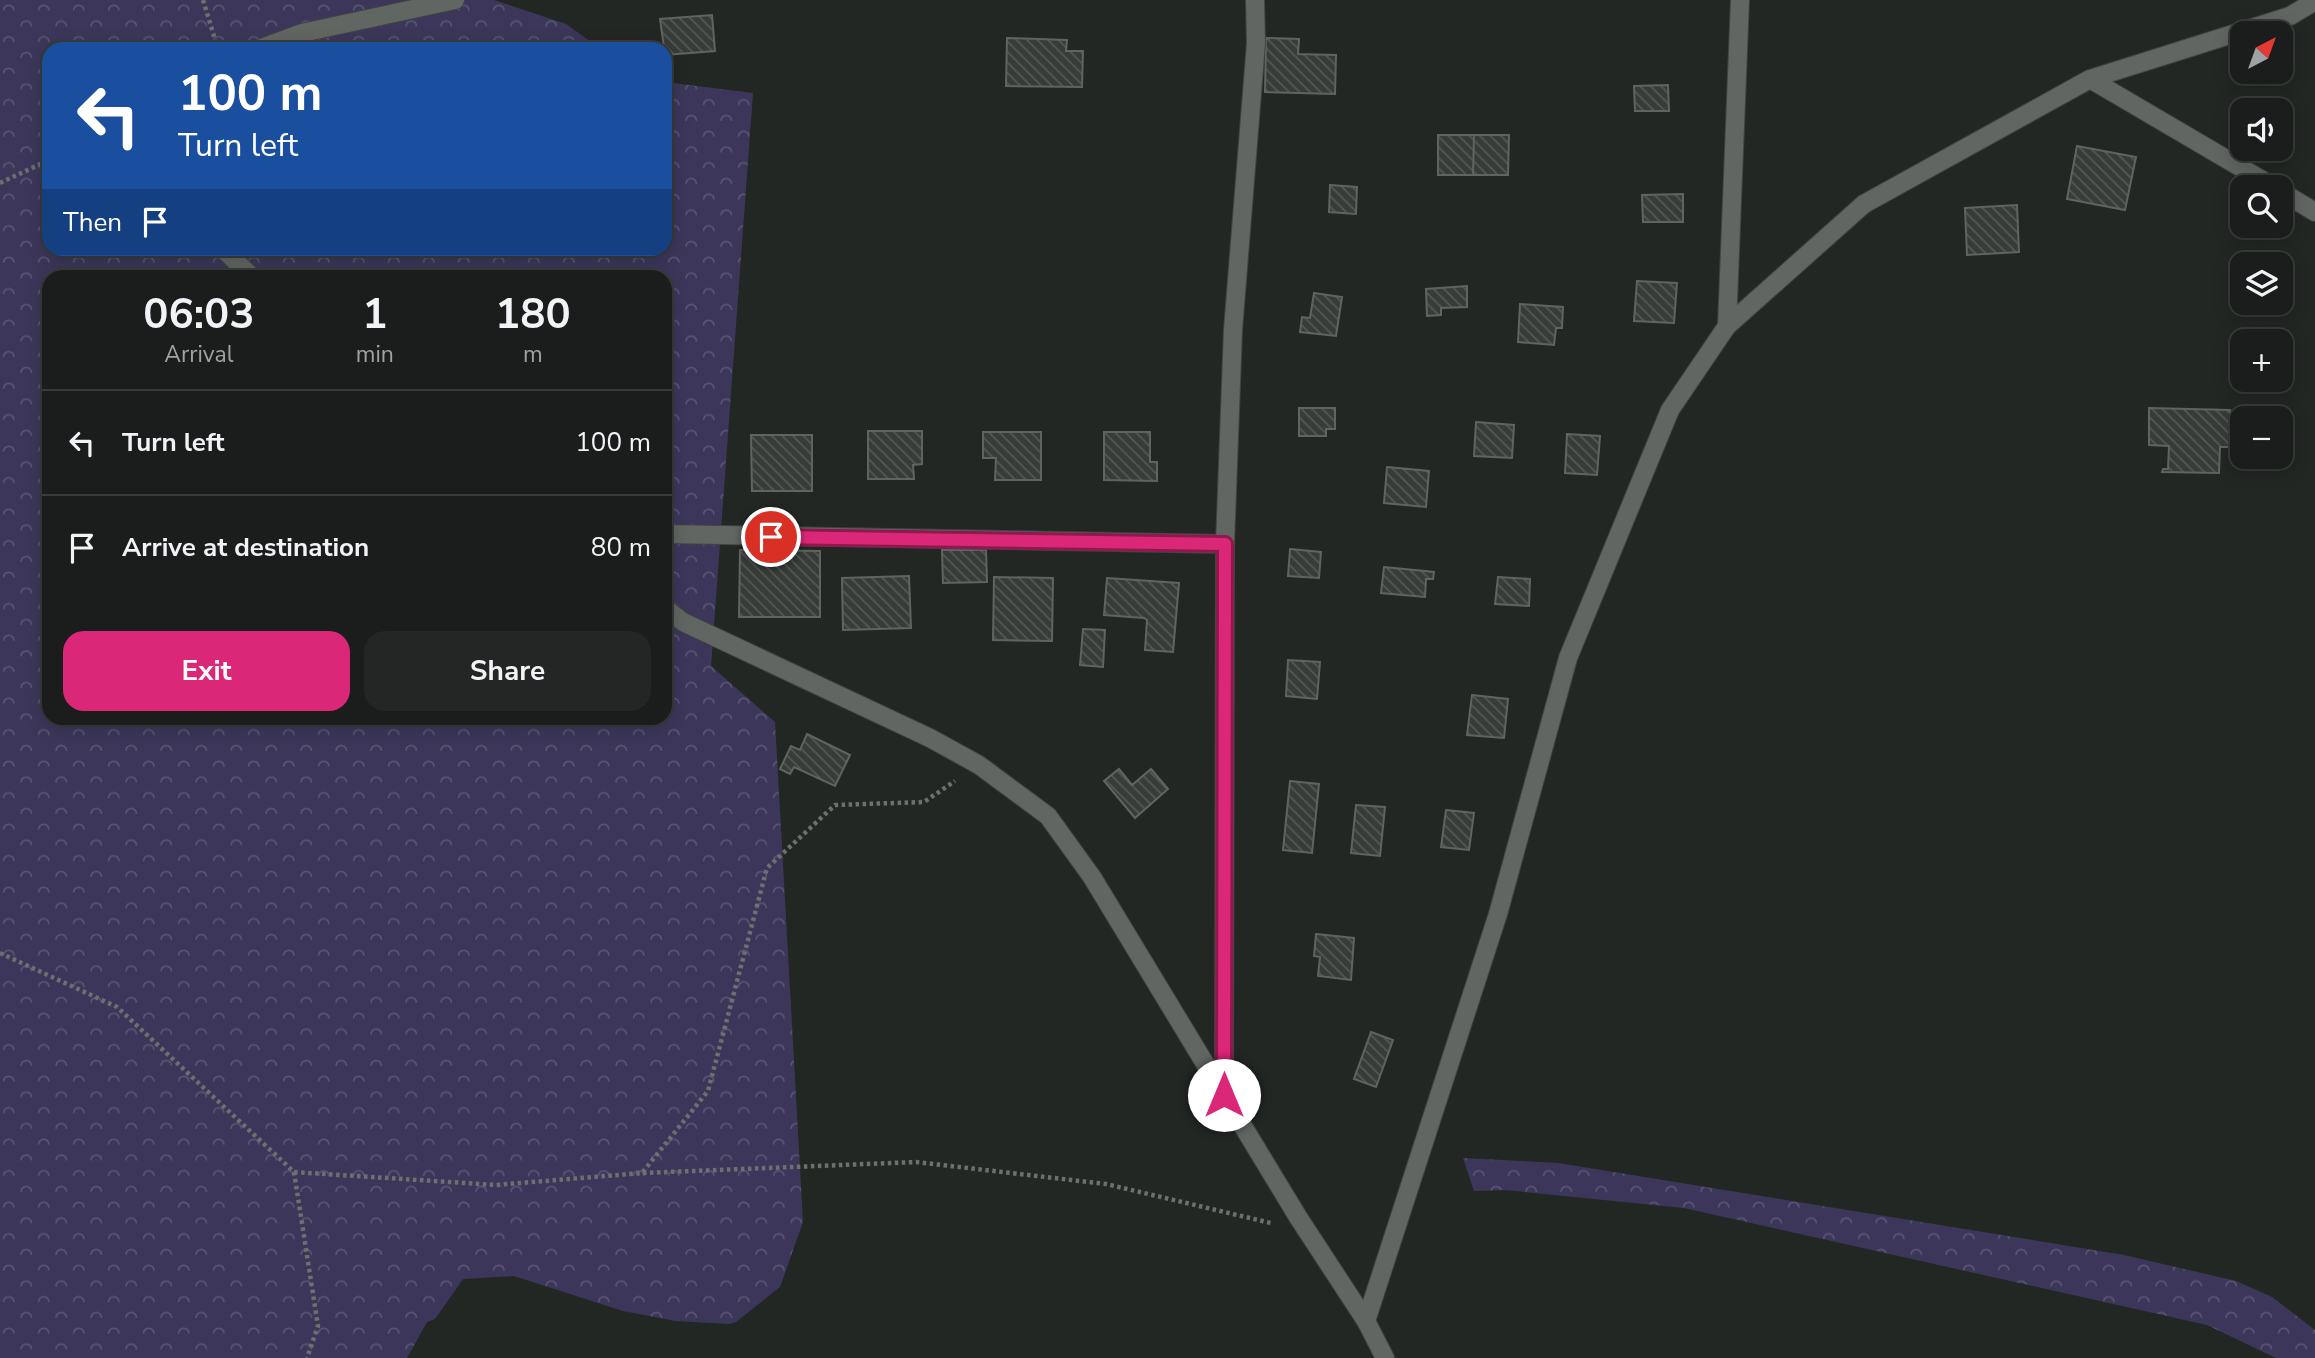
<!DOCTYPE html>
<html lang="en">
<head>
<meta charset="utf-8">
<style>
  :root { --surface:#1a1d1b; --page:#232624; --text:#f1f3f6; --muted:#9fa2a3; --line:#383b3a; --accent:#db2777 }
  body { margin:0; font-family:"Nunito Sans",sans-serif; background:var(--page); color:var(--text); height:100vh; display:flex; flex-direction:column; font-size:26px; white-space:nowrap }
  * { box-sizing:border-box; margin:0 }
  p { font-size:23px; color:var(--muted) }
  .icon { flex:none; width:38px; height:38px; fill:none; stroke:currentColor; stroke-width:2; stroke-linecap:round; stroke-linejoin:round }
  .map { position:relative; flex:1; overflow:hidden }
  .sheet { position:absolute; left:42px; top:270px; width:630px; height:455px; display:flex; flex-direction:column; background:var(--surface); border-radius:21px; box-shadow:0 4px 18px #0003,0 0 0 2px var(--line) }
  .sheet>* { flex:none }
  .banner { position:absolute; left:42px; top:42px; width:630px; height:214px; border-radius:21px; box-shadow:0 4px 18px #0003,0 0 0 2px var(--line); background:#1a4fa0; color:#fff; overflow:hidden }
  .needle { width:46px; rotate:41deg }
  .tools { position:absolute; left:2230px; top:21px; display:grid; gap:14px }
  .tools a { display:grid; place-items:center; width:63px; height:63px; border-radius:14px; background:var(--surface); box-shadow:0 4px 18px #0003,0 0 0 2px var(--line); font-size:35px }
  .pin { position:absolute; display:grid; place-items:center; width:60px; height:60px; color:#fff; margin:-30px; border:4px solid #fff; border-radius:50%; box-shadow:0 2px 7px #0007 }
  .me { position:absolute; width:77px; margin:-38px; rotate:0deg; stroke-linejoin:round; filter:drop-shadow(0 0 5px #0008) }
  .turn { display:flex; align-items:center; gap:24px; height:147px; padding:0 21px; font-size:32px }
  .turn .icon { width:91px; height:91px; stroke-width:2.5 }
  .turn b { display:block; font-size:49px; line-height:60px }
  .then { display:flex; align-items:center; height:66px; padding:0 21px; background:#0003; gap:14px; font-size:26px }
  .eta { display:flex; justify-content:space-evenly; align-items:center; height:119px; text-align:center }
  .eta b { font-size:42px; font-weight:700; line-height:49px }
  .cta { display:flex; gap:14px; margin-top:auto; padding:14px 21px }
  .cta a { flex:1; height:80px; border-radius:21px; background:var(--accent); color:#fff; font-size:28px; font-weight:700; line-height:80px; text-align:center }
  .cta a+a { background:var(--page); color:var(--text) }
  ul { padding:0; list-style:none }
  li { display:flex; align-items:center; gap:21px; height:105px; padding:0 21px; border-top:2px solid var(--line) }
  li div { flex:1 }
  li b { display:block; font-size:26px }
  li em { font-style:normal }
  .map>svg:first-child { display:block }
</style>
</head>
<body>
<div class="map">
<svg width="2315" height="1358" viewBox="0 0 2315 1358">
  <defs>
    <pattern id="forest-crowns" width="20" height="18" patternUnits="userSpaceOnUse" patternTransform="scale(1.75)"><rect width="20" height="18" fill="#3c375a"/><path d="M2 6a3 3 0 1 1 6 0M12 15a3 3 0 1 1 6 0" fill="none" stroke="#585472"/></pattern>
    <pattern id="building-back-hatch" width="6" height="6" patternUnits="userSpaceOnUse" patternTransform="scale(1.75)"><rect width="6" height="6" fill="#373c39"/><path d="M-1 5l2 2M0 0l6 6M5-1l2 2" fill="none" stroke="#545856"/></pattern>
  </defs>
  <rect width="100%" height="100%" fill="#232724"/>
  <!-- forest -->
  <path fill="url(#forest-crowns)" fill-rule="evenodd" d="M0,0h494l72,24 35,25h-552v199h616v-166l88,11 -42,573 64,56 28,500 -23,65 -44,35 -7,2 -53,-3 -53,-10 -109,-35 -51,3 -28,40 -8,3 -20,36h-407zM49,276h616v442h-616z
    M1463,1158l95,5 566,92 112,26 36,16 43,33v28h-39l-69,-33 -523,-117 -179,-18 -31,1z"/>
  <!-- building -->
  <path fill="url(#building-back-hatch)" stroke="#5f6461" stroke-width="2" d="M712,15l3,36 -50,4 -5,-36z
    M1007,38l60,2 -1,11h17l-1,36 -76,-1z
    M1266,38l33,1 -1,15 38,1 -1,39 -70,-2z
    M1668,85l1,26h-34l-1,-25z
    M1438,135h36l-1,40h-35z
    M1474,135h35l-1,40h-35z
    M2077,146l59,11 -11,53 -58,-11z
    M1330,185l27,2 -1,27 -27,-2z
    M1683,194v28h-40l-1,-27z
    M2017,205l2,47 -52,3 -2,-47z
    M1637,281l40,2 -3,40 -40,-2z
    M1467,286v21l-26,1v7l-14,1 -1,-27z
    M1314,293l28,4 -6,39 -36,-4 2,-15 8,1z
    M1520,304l43,3 -1,21h-6l-2,17 -36,-3z
    M1299,408h36v21h-9v7h-27z
    M2149,408l81,2v37h-10l-1,26 -57,-1 1,-3h5l1,-23 -20,-1z
    M1476,422l38,3 -2,33 -38,-2z
    M868,431h54v33l-9,1 1,14h-46z
    M983,432h58v48h-46l1,-22h-13z
    M1104,432h46v30h7v19l-53,-1z
    M1567,434l33,2 -3,39 -32,-2z
    M751,435h61v56h-60z
    M1387,467l42,4 -3,36 -42,-4z
    M1290,549l31,3 -2,26 -31,-2z
    M740,550l80,1v66h-81z
    M942,550h44l1,32 -44,1z
    M1384,567l50,5 -1,7h-7l-1,18 -44,-4z
    M909,576l2,52 -68,2 -1,-52z
    M994,577l59,1 -1,63 -59,-1z
    M1498,577l32,2 -1,27 -34,-2z
    M1107,578l72,5 -6,69 -28,-2 2,-30 -3,-2 -40,-3z
    M1083,629l22,1 -2,37 -23,-2z
    M1288,660l32,2 -3,37 -31,-3z
    M1472,695l36,4 -4,39 -37,-3z
    M807,734l43,21 -15,31 -41,-19 -4,7 -10,-5 11,-23 9,4z
    M1119,769l13,16 19,-16 17,20 -33,29 -31,-37z
    M1290,781l29,3 -7,69 -29,-3z
    M1356,805l29,2 -5,49 -29,-3z
    M1446,810l28,3 -5,37 -28,-3z
    M1316,934l38,4 -3,42 -33,-4 2,-19 -6,-1z
    M1371,1032l22,8 -17,47 -22,-8z"/>
  <g fill="none" stroke-linecap="round" stroke-linejoin="round">
    <defs>
      <path id="minor" d="M2090,79l184,108
        M2280,191l35,21
        M1727,326l13,-326
        M665,534l560,10
        M1224,1095l1,-551 8,-214 23,-287 -1,-43
        M1366,1321l132,-407 70,-256 102,-248 57,-84 137,-122 226,-125 200,-63 25,-15"/>
      <path id="tertiary" d="M259,49l43,-16 153,-33
        M222,248l29,28
        M665,608l18,14 247,116 49,27 69,51 44,61 206,340 68,104 19,37"/>
    </defs>
    <!-- minor casing -->
    <use href="#minor" stroke="#404442" stroke-width="20"/>
    <!-- tertiary casing -->
    <use href="#tertiary" stroke="#404442" stroke-width="20"/>
    <!-- path -->
    <path stroke="#6d706e" stroke-width="4.5" stroke-dasharray="3.5 3.5" stroke-linecap="butt" d="M203,0l15,49
      M0,183l49,-23
      M0,953l117,54 177,165 202,13 146,-12 66,-82 59,-223 68,-63 89,-3 31,-21
      M294,1172l24,154 -11,32
      M643,1173l273,-11 190,22 165,39"/>
    <!-- minor -->
    <use href="#minor" stroke="#616663" stroke-width="18"/>
    <!-- tertiary -->
    <use href="#tertiary" stroke="#616663" stroke-width="18"/>
  </g>
  <g fill="none" stroke-linecap="round" stroke-linejoin="round">
    <defs>
      <path id="route" d="M771,537l454,7 -1,551"/>
    </defs>
    <!-- route casing -->
    <use href="#route" stroke="#8e194d" stroke-width="18"/>
    <!-- route -->
    <use href="#route" stroke="#db2777" stroke-width="12"/>
  </g>
</svg>
<div class="tools">
<a><svg class="needle" viewBox="-14 -14 28 28"><path d="M0-13l5 13h-10z" fill="#e53935"/><path d="M0 13l5-13h-10z" fill="#9fa2a3"/></svg></a>
<a><svg class="icon" aria-label="sound" viewBox="0 0 24 24"><path d="M4 9h4l5-4v14l-5-4H4zM17 9q2 3 0 6"/></svg></a>
<a><svg class="icon" aria-label="search" viewBox="0 0 24 24"><circle cx="10" cy="10" r="6"/><path d="M15 15l6 6"/></svg></a>
<a><svg class="icon" aria-label="layers" viewBox="0 0 24 24"><path d="M12 4l9 5-9 5-9-5zM3 14l9 5 9-5"/></svg></a>
<a>+</a>
<a>−</a>
</div>
<div class="pin" style="left:771px;top:537px;background:#d93025"><svg class="icon" aria-label="arrive" viewBox="0 0 24 24"><path d="M6 21V4h12l-3 4 3 4H6"/></svg></div>
<svg class="me" style="left:1224px;top:1095px" viewBox="-20 -20 40 40"><circle r="19" fill="#fff"/><path d="M0-13L10 11 0 6-10 11z" fill="#db2777"/></svg>
<div class="banner">
<div class="turn"><svg class="icon" aria-label="left" viewBox="0 0 24 24"><path d="M17 20v-9H6M10 6l-5 5 5 5"/></svg><div><b>100 m</b>Turn left</div></div>
<div class="then">Then<svg class="icon" aria-label="arrive" viewBox="0 0 24 24"><path d="M6 21V4h12l-3 4 3 4H6"/></svg></div>
</div>
<section class="sheet">
<div class="eta">
<div><b>06:03</b><p>Arrival</p></div>
<div><b>1</b><p>min</p></div>
<div><b>180</b><p>m</p></div>
</div>
<ul>
<li><svg class="icon" aria-label="left" viewBox="0 0 24 24"><path d="M17 20v-9H6M10 6l-5 5 5 5"/></svg><div><b>Turn left</b></div><em>100 m</em></li>
<li><svg class="icon" aria-label="arrive" viewBox="0 0 24 24"><path d="M6 21V4h12l-3 4 3 4H6"/></svg><div><b>Arrive at destination</b></div><em>80 m</em></li>
</ul>
<div class="cta"><a>Exit</a><a>Share</a></div>
</section>
</div>
</body>
</html>
